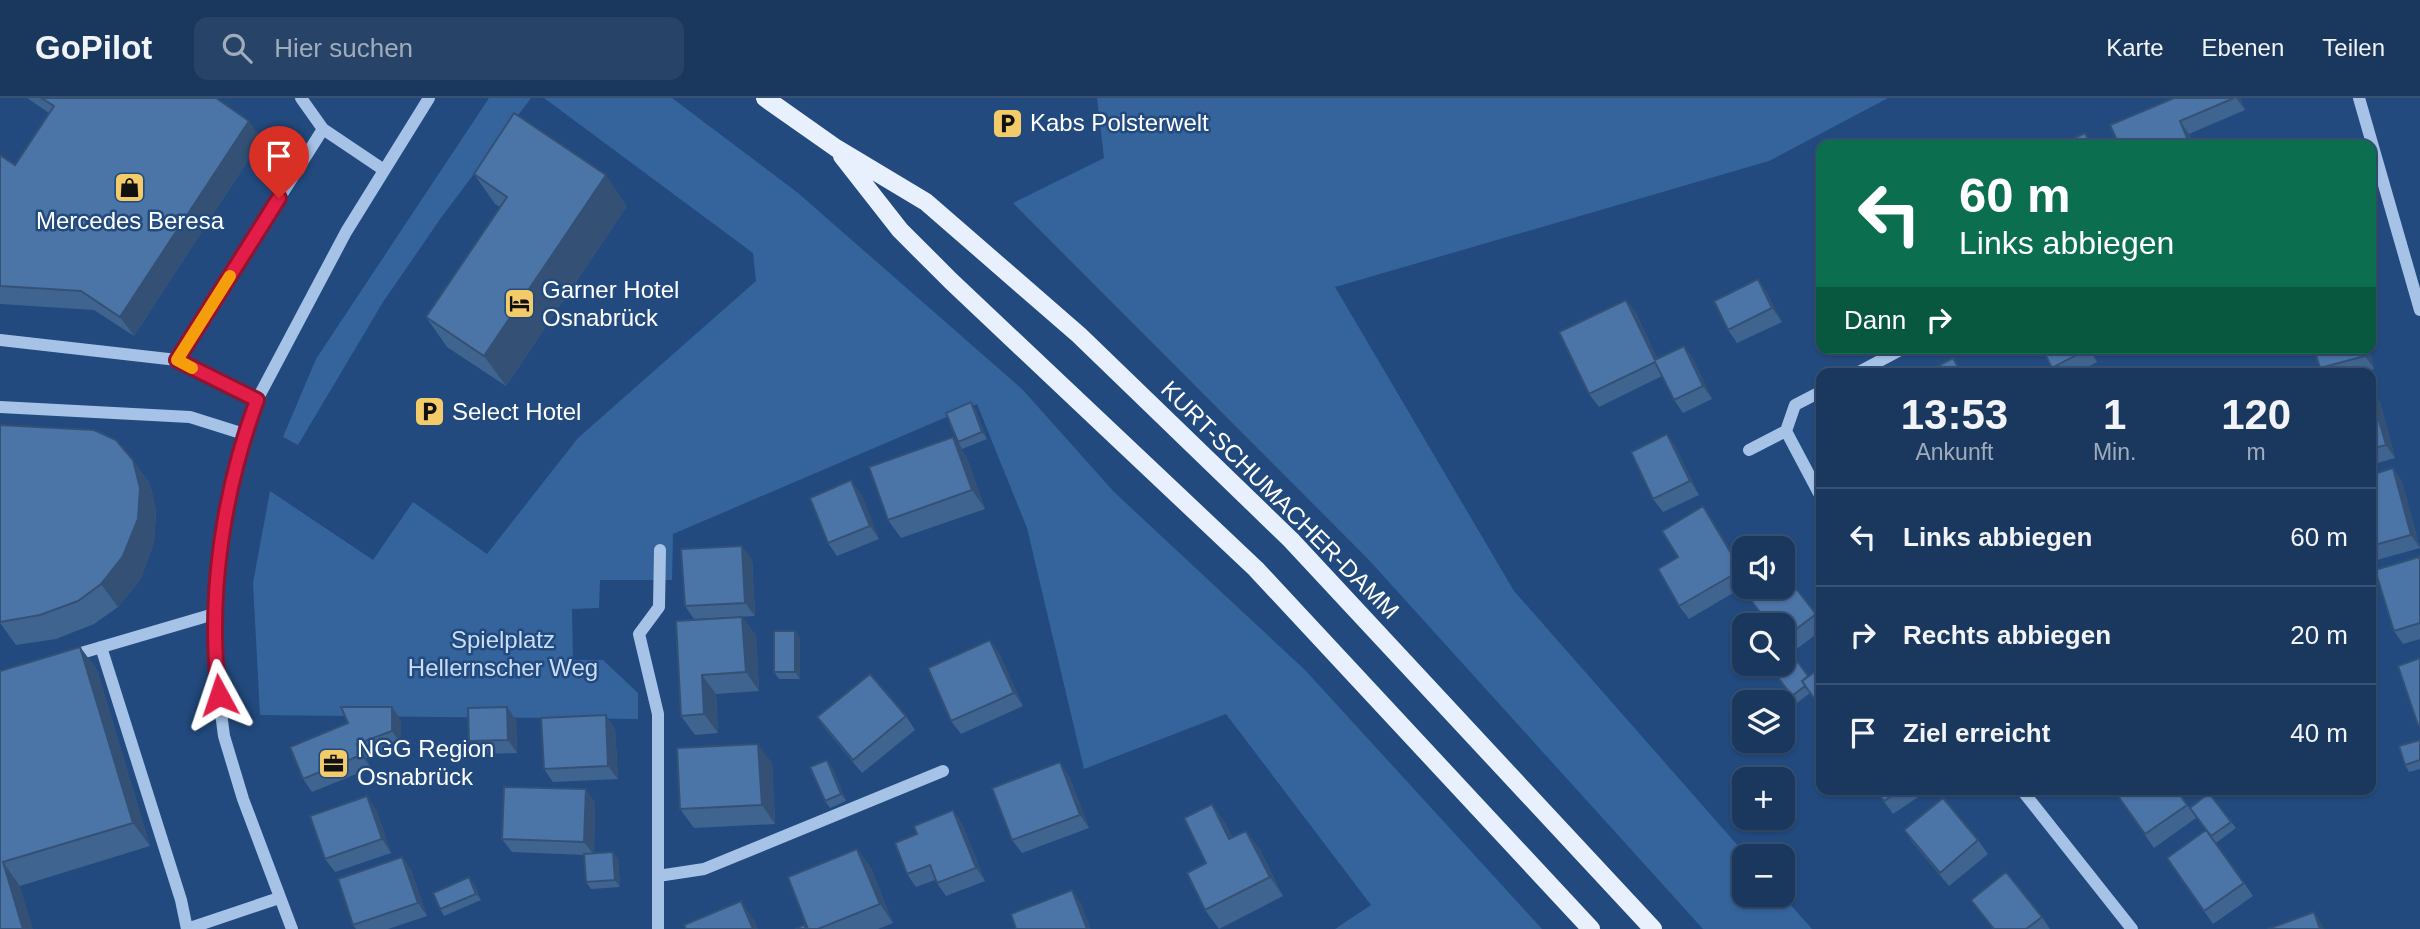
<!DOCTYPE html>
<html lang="de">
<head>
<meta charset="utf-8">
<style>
  :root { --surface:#1a385e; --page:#274367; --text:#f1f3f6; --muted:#9facbc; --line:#385273 }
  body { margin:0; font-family:Arial,sans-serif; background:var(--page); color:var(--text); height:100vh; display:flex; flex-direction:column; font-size:26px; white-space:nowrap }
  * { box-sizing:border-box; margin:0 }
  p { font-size:23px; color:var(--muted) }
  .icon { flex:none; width:38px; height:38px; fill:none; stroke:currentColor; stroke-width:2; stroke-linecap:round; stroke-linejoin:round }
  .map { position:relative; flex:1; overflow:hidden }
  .drawer { position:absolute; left:1816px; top:270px; width:560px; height:427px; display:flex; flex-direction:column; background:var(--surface); border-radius:14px; box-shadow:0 2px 5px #0004,0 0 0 2px var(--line) }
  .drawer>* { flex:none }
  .banner { position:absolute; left:1816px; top:42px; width:560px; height:214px; border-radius:14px; box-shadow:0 2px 5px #0004,0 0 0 2px var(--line); background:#0b6e4f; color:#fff; overflow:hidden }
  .tools { position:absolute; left:1732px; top:438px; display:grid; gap:14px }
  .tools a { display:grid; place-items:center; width:63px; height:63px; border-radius:14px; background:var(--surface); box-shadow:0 2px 5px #0004,0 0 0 2px var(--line); font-size:35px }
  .pin { position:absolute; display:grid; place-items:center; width:60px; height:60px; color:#fff; margin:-72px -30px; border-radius:50% 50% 50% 0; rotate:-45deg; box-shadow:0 0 7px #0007 }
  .pin .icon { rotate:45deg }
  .me { position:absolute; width:77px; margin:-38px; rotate:355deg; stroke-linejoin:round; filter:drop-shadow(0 0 5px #0008) }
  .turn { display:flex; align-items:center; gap:24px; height:147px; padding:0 28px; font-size:32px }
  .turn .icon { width:91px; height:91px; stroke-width:2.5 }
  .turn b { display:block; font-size:49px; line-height:60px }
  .then { display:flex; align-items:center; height:66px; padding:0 28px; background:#0003; gap:14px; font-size:26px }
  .eta { display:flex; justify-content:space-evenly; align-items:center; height:119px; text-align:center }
  .eta b { font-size:42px; font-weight:700; line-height:49px }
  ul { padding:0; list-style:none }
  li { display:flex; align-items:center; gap:21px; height:98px; padding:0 28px; border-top:2px solid var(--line) }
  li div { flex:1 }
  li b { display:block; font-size:26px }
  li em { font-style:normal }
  header { display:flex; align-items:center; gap:42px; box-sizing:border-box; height:98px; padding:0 35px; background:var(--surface); border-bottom:2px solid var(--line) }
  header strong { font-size:33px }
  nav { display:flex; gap:38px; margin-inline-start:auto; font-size:24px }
  .search { width:490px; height:63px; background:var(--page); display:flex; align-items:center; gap:18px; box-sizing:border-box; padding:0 24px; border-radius:14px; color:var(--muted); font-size:26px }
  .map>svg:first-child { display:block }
</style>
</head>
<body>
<header>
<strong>GoPilot</strong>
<div class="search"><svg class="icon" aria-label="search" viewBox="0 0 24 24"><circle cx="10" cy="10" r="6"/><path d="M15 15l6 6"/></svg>Hier suchen</div>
<nav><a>Karte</a><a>Ebenen</a><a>Teilen</a></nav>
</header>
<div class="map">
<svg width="2420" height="831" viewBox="0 0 2420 831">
  <rect width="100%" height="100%" fill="#224a7e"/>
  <!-- green -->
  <path fill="#35649c" d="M489,0h42l-88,117 -60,87 -85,143 -15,-8 33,-78z
    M544,0h128l126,95 225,197 91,102 191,178 237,259h-207l36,-24 -145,-191 -142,55 -57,-241 -50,-124 -304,130 -1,46h-72l-1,28 -27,1 1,51h30l35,33v26l-378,-4 -7,-132 17,-92 103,69 40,-58 74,52 91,-116 178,-157 -3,-28z
    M1097,0h791l-119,63 -434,126 179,304 233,265 -2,38h36l31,35h-109l-334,-369 -356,-357 91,-45z"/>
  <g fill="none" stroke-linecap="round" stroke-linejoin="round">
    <!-- minor -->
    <path stroke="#a6c3e7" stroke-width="12" d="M301,0l22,31 61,41
      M2359,0l61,212
      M0,242l177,20 80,40
      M177,262l146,-231
      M1857,275l47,-25
      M1822,293l-27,14 -9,26 36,68
      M0,309l190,10 54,17
      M1749,352l37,-19
      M101,549l80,253 6,29
      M71,558l143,-42
      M2021,691l111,140
      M658,778l46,-7 239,-98
      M187,831l92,-31
      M292,831l-49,-130 -19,-63 -8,-62 -2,-60 6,-69 24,-111 13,-34 89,-168 83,-134
      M658,831v-215l-19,-80 20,-27 1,-57"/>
    <!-- major -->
    <path stroke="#e8f0fd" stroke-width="18" d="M765,0l71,50 90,54 153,133 212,205 362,389
      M842,58l58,74 51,51 305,288 335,360"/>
  </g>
  <!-- wall -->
  <path fill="#406490" d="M27,0h189l46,41 -128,197 -40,-26 -94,-6v-149l15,10 34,-52z
    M2174,0h66l5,12 -56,24 5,11h-75z
    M474,76l153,32 -121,180 -59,-39 -21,-30 74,-110 -5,-3z
    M1758,181l9,14 15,29 -45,21 -9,-13z
    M1626,202l10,13 21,45 27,-12 9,13 19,40 -29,14 -9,-13 -12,-24 -63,31 -10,-13z
    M2042,250h48l7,14 -20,11h-21z
    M2314,250h55l5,21 -13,4h-38l-3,-5z
    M2371,292l9,12 15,56 -24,7z
    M975,311l12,30 -25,10 -4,-7z
    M0,327l133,35 17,24 6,27 -2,32 -14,37 -22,27 -24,17 -38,15 -40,6 -16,-22z
    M1667,336l9,14 23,47 -36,17 -10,-13z
    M953,339l13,19 19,53 -84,29 -13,-18z
    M2393,370l9,14 18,66 -43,12 -6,-9v-76z
    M861,396l18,45 -42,17 -9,-13z
    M1712,422l33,54v12l-56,33 -10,-13 -1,-49z
    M2419,459l1,2v80l-17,5 -9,-13z
    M752,461l3,57 -61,3 -9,-13z
    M1743,492l73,24 6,9v7l-31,23 19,40 -13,10 -30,-40 19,-16 -3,-4v-18h-14z
    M742,519l14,19 3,55 -43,3 2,39 -23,2 -14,-19 -5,-95z
    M795,533l5,7v41h-21l-5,-7z
    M990,542l9,13 24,53 -62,28 -10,-13z
    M80,549l17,23 53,176 -130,40 -20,43v-258z
    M507,609l9,13 1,33 -39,1 -9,-13z
    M606,617l9,14 3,50 -65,3 -9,-13z
    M906,618l9,14 -53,43 -35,-42 -10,-14z
    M401,622v24l-35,14 5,10 -59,24 -9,-13 -13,-32z
    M2420,642v29l-11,3 -4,-7z
    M772,665l3,61 -81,4 -14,-19z
    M832,669l14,34 -16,7 -5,-7z
    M1069,678l20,52 -67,25 -10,-13z
    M1875,691h55l-37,25z
    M2113,691h64l19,29 -42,30z
    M2209,695l27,35 -20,15 37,53 -40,28 -46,-66 39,-28z
    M595,704l-1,51 24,6 2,28 -29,2 -5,-7 -1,-27 -73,-3 -10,-13z
    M1212,706l13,19 8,15 13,-7 14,19 23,46 -64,33 -14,-19 1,-47z
    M376,711l15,44 -56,19 -10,-13z
    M953,712l9,14 23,57 -39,15 -11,-16 -19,7 -9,-13 10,-40z
    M1904,732l74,10 10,14 -39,32 -36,-43z
    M857,751l14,19 22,55 -15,6h-70z
    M402,759l9,13 16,46 -39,13h-32l-3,-4z
    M474,786l7,16 -37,16 -4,-7z
    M1971,802l71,17 8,12h-57z"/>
  <!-- shaded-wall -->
  <path fill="#345175" d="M2236,0h4l5,12z
    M249,23l13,18 -128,197 -14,-19z
    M2180,23l9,13 5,11h-4z
    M606,77l21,31 -121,180 -22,-30z
    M1758,181l9,14 15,29 -10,-14z
    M1626,202l10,13 28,60 -9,-13z
    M1684,248l9,13 19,40 -9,-13z
    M2088,250h2l7,14z
    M2363,250h6l5,21 -9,-13z
    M2371,292l9,12 15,56 -9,-13z
    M971,304l4,7 12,30 -5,-7z
    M1667,336l9,14 23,47 -9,-14z
    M953,339l13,19 19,53 -13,-19z
    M133,362l17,24 6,27 -2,32 -14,37 -22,27 -17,-23z
    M2393,370l9,14 18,66 -9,-13z
    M851,382l10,14 18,45 -9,-13z
    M1703,408l9,14 33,56 -4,-6z
    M742,448l10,13 3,57 -10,-13z
    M742,519l14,19 3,55 -13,-19z
    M795,533l5,7v41l-5,-7z
    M990,542l9,13 24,53 -9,-13z
    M80,549l17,23 53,176 -17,-23z
    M702,577l14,19 2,39 -14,-19z
    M392,609l9,13v24l-9,-13z
    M507,609l9,13 1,33 -9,-13z
    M606,617l9,14 3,50 -10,-13z
    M357,646l9,14 5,10 -10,-13z
    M758,646l14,19 3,61 -13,-19z
    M827,662l5,7 14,34 -5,-7z
    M1060,664l9,14 20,52 -9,-13z
    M586,691l9,13 -1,53 -10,-13z
    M367,698l9,13 15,44 -9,-14z
    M1212,706l13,19 18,35 -14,-19z
    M953,712l9,14 23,57 -9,-13z
    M1246,733l14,19 23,46 -13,-19z
    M857,751l14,19 22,55 -13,-19z
    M613,754l5,7 2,28 -5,-7z
    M402,759l9,13 16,46 -9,-13z
    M3,764l17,24 13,43h-10z
    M469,779l5,7 7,16 -5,-6z
    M1072,792l9,13 10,26h-4z
    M741,803l13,19 4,9h-5z
    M2314,814l9,14 1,3h-4z"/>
  <!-- building -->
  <path fill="#4b74a7" stroke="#345175" stroke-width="2" d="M41,0h175l33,23 -129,196 -39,-26 -81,-5v-131l15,10 39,-59z
    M2174,0h60l-54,23 10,24h-71l-9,-20z
    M514,15l92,62 -122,181 -58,-39 81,-120 -33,-23z
    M2085,35l6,12h-31z
    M1758,181l14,29 -44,22 -14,-29z
    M1626,202l29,60 29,-14 19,40 -29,14 -19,-38 -66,32 -30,-62z
    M2042,250h46v1l-36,19z
    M2314,250h49l2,8 -45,12z
    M1953,260l8,15h-36z
    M2371,294l15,53 -15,4z
    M971,304l11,30 -24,10 -12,-29z
    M0,327l94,5 22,10 17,20 7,28 -2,31 -15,37 -22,28 -23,17 -38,14 -40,7z
    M1667,336l23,47 -37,18 -22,-47z
    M953,339l19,53 -84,30 -19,-53z
    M2393,370l18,67 -40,11v-71z
    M851,382l19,46 -42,17 -18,-45z
    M1703,408l38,64 -62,36 -21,-37 20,-12 -16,-26z
    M742,448l3,57 -60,3 -4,-57z
    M2419,459l1,5v61l-26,8 -19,-61z
    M1783,474l33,42 -33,25v-14h-13l-27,-35 5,-4h35z
    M742,519l4,55 -44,3 2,39 -23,2 -5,-95z
    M774,533h21v41h-21z
    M990,542l24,53 -63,28 -23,-53z
    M1786,548l22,30 -6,5 3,5 -13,10 -25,-33h16v-15z
    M80,549l53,176 -130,39 20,67h-23v-258z
    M2420,560v67h-2l-20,-59z
    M1822,569v43l-20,-29z
    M870,576l36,42 -53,44 -36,-43z
    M341,609h51v24l-35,13 4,11 -58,24 -13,-32 58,-24z
    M507,609l1,33 -39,1 -1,-33z
    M606,617l2,51 -64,3 -3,-51z
    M2420,642v20l-15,5 -6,-19z
    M758,646l4,61 -82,4 -3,-61z
    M827,662l14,34 -16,7 -15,-34z
    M1060,664l20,53 -68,25 -20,-52z
    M504,689l82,2 -2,53 -82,-3z
    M1875,691h26l-17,12z
    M2113,691h63l11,16 -42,29z
    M2209,695l22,29 -20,14 -21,-28z
    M367,698l15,43 -57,20 -15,-43z
    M1943,700l35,42 -38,33 -36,-43z
    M1212,706l17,35 17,-8 24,46 -65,33 -18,-37 19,-10 -22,-45z
    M953,712l23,58 -39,15 -7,-18 -23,9 -12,-31 22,-9 -3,-8z
    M2206,732l38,53 -40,28 -37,-53z
    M857,751l23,55 -62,25h-10l-20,-52z
    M613,754l2,28 -29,2 -2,-28z
    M402,759l16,46 -65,22 -15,-46z
    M2006,774l36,45 -16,12h-32l-23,-29z
    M469,779l7,17 -36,15 -7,-16z
    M1072,792l15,39h-71l-5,-15z
    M741,803l12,28h-67l-2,-4z
    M2314,814l6,17h-52z
    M804,827l2,4h-11z"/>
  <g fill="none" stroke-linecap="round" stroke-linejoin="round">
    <defs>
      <path id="route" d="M219,597c-12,-98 4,-203 38,-295l-80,-40 102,-162"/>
    </defs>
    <!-- route casing -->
    <use href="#route" stroke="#92132f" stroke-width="18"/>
    <!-- route -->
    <use href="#route" stroke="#e11d48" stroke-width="12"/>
    <!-- slow -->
    <path stroke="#f59e0b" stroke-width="12" d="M192,270l-15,-8 53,-84"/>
  </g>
  <!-- icons -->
  <defs>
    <symbol id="parking-square" viewBox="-11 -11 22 22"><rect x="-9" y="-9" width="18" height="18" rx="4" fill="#f3cb68" stroke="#224a7e"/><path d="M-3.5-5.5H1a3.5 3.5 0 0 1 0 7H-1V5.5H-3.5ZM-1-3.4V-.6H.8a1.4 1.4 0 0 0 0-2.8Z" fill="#111"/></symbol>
    <symbol id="shop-square" viewBox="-11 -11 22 22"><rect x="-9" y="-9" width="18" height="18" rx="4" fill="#f3cb68" stroke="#224a7e"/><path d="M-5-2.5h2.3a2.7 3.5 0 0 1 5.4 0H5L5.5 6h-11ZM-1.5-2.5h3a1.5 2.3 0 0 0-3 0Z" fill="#111"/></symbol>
    <symbol id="hotel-square" viewBox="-11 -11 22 22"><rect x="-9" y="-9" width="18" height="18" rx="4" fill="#f3cb68" stroke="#224a7e"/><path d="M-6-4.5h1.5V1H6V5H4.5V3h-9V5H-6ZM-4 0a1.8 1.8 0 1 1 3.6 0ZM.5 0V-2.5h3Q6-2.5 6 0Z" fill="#111"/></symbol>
    <symbol id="office-square" viewBox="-11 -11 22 22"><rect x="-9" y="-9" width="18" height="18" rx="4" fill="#f3cb68" stroke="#224a7e"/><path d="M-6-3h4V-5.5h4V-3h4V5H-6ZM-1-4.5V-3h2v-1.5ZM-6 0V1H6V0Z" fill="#111"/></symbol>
  </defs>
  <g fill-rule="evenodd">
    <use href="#parking-square" x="990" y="8" width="35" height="35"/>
    <use href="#shop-square" x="112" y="72" width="35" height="35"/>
    <use href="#hotel-square" x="502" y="188" width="35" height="35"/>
    <use href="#parking-square" x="412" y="296" width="35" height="35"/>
    <use href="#office-square" x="316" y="648" width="35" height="35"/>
  </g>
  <g text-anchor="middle" stroke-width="5" stroke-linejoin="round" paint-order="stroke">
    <!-- poi labels -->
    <g font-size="24" fill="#fff" stroke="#224a7e" text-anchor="start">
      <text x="1030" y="33">Kabs Polsterwelt</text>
      <text x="130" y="131" text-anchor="middle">Mercedes Beresa</text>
      <text x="542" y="200">Garner Hotel<tspan x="542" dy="28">Osnabrück</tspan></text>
      <text x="452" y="322">Select Hotel</text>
      <text x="357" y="659">NGG Region<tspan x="357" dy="28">Osnabrück</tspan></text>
    </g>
    <!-- street labels -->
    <g font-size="24" fill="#fff" stroke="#224a7e">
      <text transform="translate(1280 402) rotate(45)" y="8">KURT-SCHUMACHER-DAMM</text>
    </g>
    <!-- park labels -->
    <g font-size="24" fill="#caddf5" stroke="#224a7e">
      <text x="503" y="550">Spielplatz<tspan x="503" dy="28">Hellernscher Weg</tspan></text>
    </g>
  </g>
</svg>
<div class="tools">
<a><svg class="icon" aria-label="sound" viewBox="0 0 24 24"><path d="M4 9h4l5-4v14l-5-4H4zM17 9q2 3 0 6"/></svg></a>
<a><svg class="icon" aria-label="search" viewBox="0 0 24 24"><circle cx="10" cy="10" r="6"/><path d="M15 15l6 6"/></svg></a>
<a><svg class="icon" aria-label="layers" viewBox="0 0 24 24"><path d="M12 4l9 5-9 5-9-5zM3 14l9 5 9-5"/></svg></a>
<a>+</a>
<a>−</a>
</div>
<div class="pin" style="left:279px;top:100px;background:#d93025"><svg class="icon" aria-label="arrive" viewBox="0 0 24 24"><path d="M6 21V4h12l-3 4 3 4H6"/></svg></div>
<svg class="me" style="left:219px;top:597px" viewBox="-20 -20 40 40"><path d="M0-17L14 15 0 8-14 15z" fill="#e11d48" stroke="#fff" stroke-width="4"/></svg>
<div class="banner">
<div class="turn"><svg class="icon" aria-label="left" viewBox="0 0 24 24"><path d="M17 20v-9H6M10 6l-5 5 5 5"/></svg><div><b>60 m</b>Links abbiegen</div></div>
<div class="then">Dann<svg class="icon" aria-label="right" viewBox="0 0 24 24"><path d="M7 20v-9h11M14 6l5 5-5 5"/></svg></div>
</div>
<section class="drawer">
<div class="eta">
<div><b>13:53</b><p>Ankunft</p></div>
<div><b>1</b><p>Min.</p></div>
<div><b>120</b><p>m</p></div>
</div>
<ul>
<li><svg class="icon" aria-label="left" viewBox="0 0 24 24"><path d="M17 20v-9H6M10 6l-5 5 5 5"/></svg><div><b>Links abbiegen</b></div><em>60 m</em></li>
<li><svg class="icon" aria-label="right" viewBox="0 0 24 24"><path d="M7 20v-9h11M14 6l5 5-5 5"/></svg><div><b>Rechts abbiegen</b></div><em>20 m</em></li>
<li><svg class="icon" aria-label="arrive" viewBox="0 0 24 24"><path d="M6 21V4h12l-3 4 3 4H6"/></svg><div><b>Ziel erreicht</b></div><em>40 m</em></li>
</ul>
</section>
</div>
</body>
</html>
